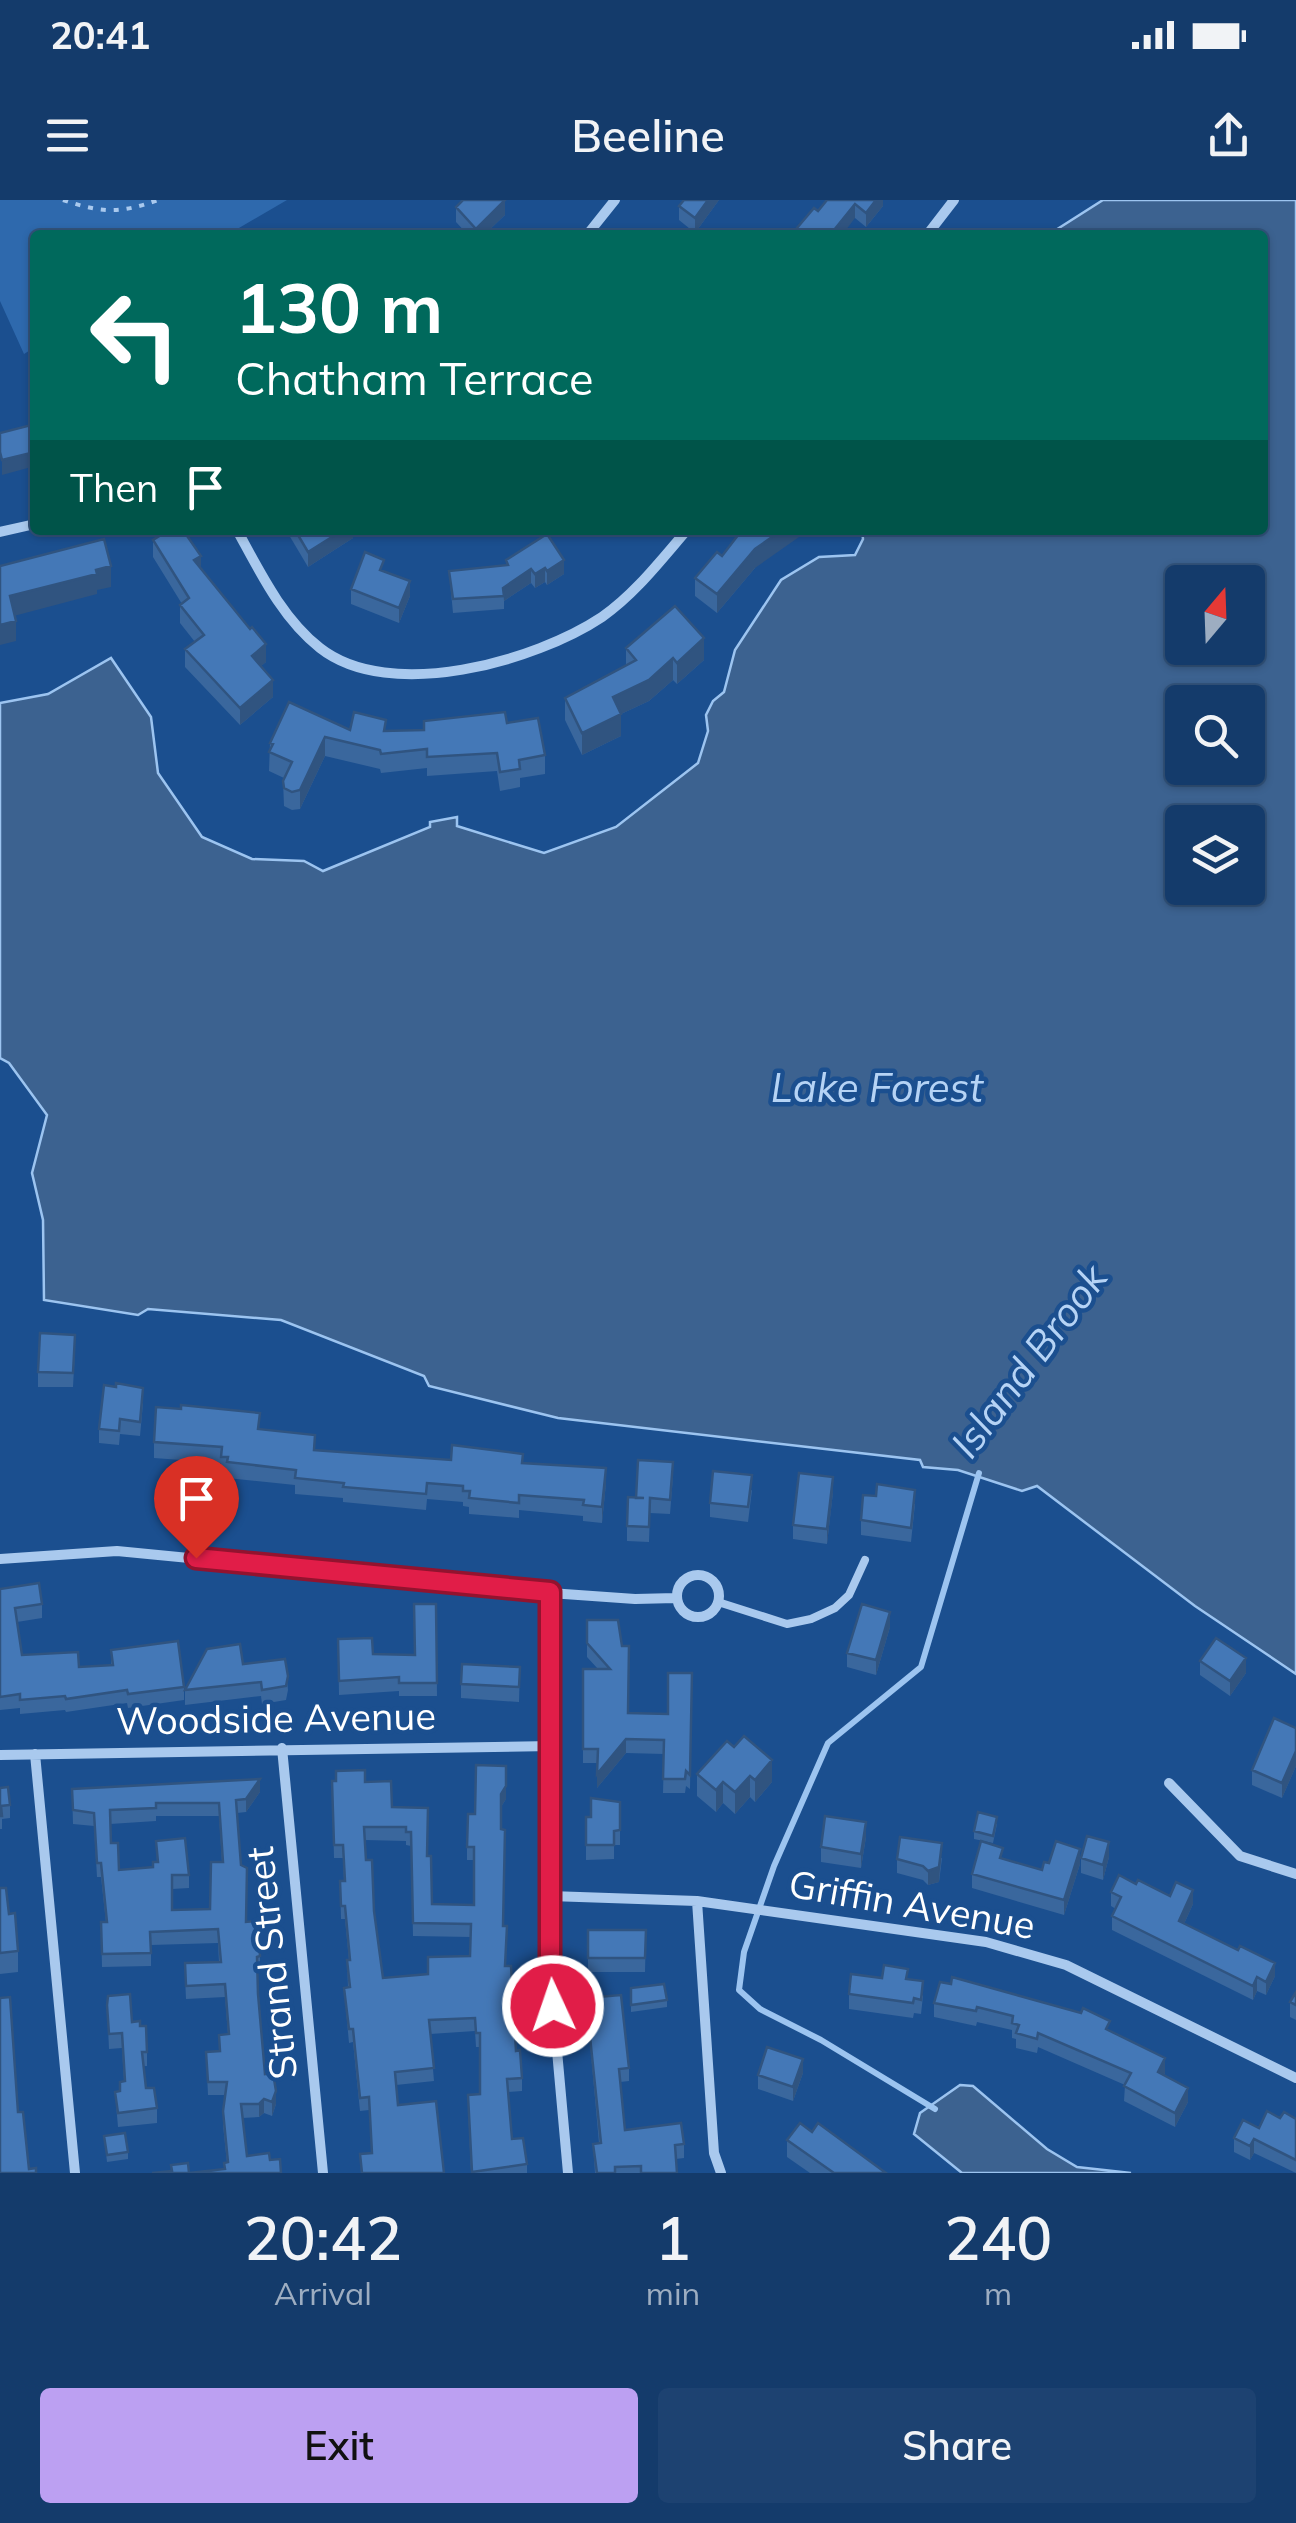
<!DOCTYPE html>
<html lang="en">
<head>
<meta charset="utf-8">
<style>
  :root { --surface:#143b6b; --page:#1d4271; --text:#f1f3f6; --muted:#9dadc1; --line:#33557e; --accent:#bca0f2 }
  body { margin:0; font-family:Mulish,sans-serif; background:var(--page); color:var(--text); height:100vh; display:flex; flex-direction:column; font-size:38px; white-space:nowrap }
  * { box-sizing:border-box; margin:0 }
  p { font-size:32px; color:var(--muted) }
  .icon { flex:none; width:55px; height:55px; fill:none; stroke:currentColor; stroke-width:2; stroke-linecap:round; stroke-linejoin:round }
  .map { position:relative; height:1973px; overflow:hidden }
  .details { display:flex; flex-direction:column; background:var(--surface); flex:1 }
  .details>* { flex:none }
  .top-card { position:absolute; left:30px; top:30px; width:1238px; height:305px; border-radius:10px; box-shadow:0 2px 8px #0004,0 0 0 2px var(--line); background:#00695c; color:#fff; overflow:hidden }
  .needle { width:65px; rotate:19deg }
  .controls { position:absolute; left:1165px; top:365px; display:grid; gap:20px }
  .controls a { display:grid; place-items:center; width:100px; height:100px; border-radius:10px; background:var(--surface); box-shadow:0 2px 8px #0004,0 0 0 2px var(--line); font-size:50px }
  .pin { position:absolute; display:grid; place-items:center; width:85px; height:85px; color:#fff; margin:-102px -42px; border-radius:50% 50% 50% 0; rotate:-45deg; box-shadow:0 0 10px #0007 }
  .pin .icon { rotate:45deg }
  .me { position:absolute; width:110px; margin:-55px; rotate:357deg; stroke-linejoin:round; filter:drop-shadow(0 0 8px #0008) }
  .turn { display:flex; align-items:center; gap:35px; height:210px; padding:0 40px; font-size:45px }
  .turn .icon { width:130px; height:130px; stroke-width:2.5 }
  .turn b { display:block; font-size:70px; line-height:85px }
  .then { display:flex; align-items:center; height:95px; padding:0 40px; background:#0003; gap:20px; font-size:38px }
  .eta { display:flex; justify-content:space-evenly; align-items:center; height:170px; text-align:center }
  .eta b { font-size:60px; font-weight:600; line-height:70px }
  .primary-button { display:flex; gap:20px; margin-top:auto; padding:20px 40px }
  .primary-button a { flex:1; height:115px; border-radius:10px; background:var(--accent); color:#111; font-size:40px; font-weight:600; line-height:115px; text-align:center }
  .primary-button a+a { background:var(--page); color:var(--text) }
  .status { display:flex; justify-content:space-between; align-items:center; height:70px; padding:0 50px; background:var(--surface); direction:ltr }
  .status svg { height:28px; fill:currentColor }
  header { display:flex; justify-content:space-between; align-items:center; height:130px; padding:0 40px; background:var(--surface); font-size:45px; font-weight:600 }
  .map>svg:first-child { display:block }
</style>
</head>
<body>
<div class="status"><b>20:41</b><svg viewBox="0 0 49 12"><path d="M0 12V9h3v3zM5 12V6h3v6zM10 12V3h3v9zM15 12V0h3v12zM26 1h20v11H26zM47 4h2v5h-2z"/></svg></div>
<header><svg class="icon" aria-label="menu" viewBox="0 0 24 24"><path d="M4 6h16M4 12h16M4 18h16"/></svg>Beeline<svg class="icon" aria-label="share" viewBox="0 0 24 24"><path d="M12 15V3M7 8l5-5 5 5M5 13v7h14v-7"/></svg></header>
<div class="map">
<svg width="1296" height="1973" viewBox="0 0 1296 1973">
  <rect width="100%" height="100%" fill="#1b4f8f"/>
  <!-- green -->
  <path fill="#2e69ad" d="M0,0h287l-60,35h-192v112l-11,7 -24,-53z"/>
  <!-- water -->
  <path fill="#3c6290" stroke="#9cc4f0" stroke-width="2.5" fill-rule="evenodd" d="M1103,0h193v1474l-101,-68 -158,-120 -15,5 -64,-21 -35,-3 -3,-7 -362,-42 -129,-32 -5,-10 -143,-56 -133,-11 -10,6 -94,-15 -1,-80 -11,-47 15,-58 -38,-52 -9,-5v-355l48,-9 63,-36 40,59 7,56 44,64 50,22 52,2 19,10 107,-44v-5l27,-5v9l87,27 72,-26 82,-64 10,-32 -2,-16 7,-14 11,-9 11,-42 46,-70 38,-23 36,-2 8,-16 -1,-9h400v-295h-214zM1182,382h66v66h-66zM1182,502h66v66h-66zM1182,622h66v66h-66z
    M960,1885l13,1 74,63 30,18 54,6h-169l-48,-39 6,-21z"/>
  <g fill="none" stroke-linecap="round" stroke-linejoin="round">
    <!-- stream -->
    <path stroke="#9cc4f0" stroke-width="6" d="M935,1909l-114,-69 -61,-31 -21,-19 5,-38 30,-86 54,-123 93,-76 58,-194"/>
    <!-- path -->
    <path stroke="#a9c9ee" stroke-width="4" stroke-dasharray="5 8" stroke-linecap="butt" d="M63,0c39,13 56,14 95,0"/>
    <!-- lane -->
    <path stroke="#a9c9ee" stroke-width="8" d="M718,1402l69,22 24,-5 24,-11 14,-13 16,-35"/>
    <!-- street -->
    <path stroke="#a9c9ee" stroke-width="10" d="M587,35l28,-35
      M927,35l27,-35
      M237,330c23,42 45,88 83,118 70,55 216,13 282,-31 33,-23 59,-57 85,-87
      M0,332l35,-8
      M0,1359l117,-8 433,42 85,6 41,-1
      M677 1396a21 21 0 1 1 42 0a21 21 0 1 1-42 0Z
      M550,1393v380l18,200
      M282,1548l41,425
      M35,1554l40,419
      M0,1555l552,-9
      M1169,1583l71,73 56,18
      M550,1696l147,5 289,41 80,23 230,113
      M697,1701l17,252 7,20"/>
  </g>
  <!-- wall -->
  <path fill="#3a679d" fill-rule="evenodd" d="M719,0l-24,33 -16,-13v-14z
    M883,0v6l-17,21 -11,-9 -37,-7z
    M456,7l49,8 -21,20h-16l-12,-13z
    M289,330h64v8l-45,29 -19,-32z
    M547,334l17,40 -17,11 -2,-3 -10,6 -4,-5 -27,18v8l-51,4 -4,-42 57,-6v-5z
    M153,340l48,30 65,92 -5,4 12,31 -33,28 -55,-58v-18l10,-7 -15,-19v-18l2,-1 -29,-47z
    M722,356l33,12 -38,45 -22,-17v-18z
    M384,371l26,25 -11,27 -48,-19v-15z
    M626,448l78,12 -27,24 -4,-4 -24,21 -28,13v22l-39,19 -17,-35v-22l61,-32z
    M424,521l83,2 38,32v19l-25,4v9l-20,4 -3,-20 -70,5v-8l-46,5 -1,-4 -55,-13 -25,53 -8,1 -8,-4 -1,-25 1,-3 -15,-7 1,-28 80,-13 36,1 38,-1z
    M75,1150l-2,37h-35v-15z
    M143,1203l-3,33 -20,-2 -1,11 -20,-2v-14z
    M181,1209l79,20 55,21 136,10 72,3 83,20 -4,40 -19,-2v-5l-64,-6v8l-50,-4v-7l-6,-1v-4l-36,-3 -1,11 -83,-8v-4l-48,-4v-9l-68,-7v-5l-6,-1v-9l-67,-5v-16z
    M673,1276l-3,38 -20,-1 -1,29 -22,-1v-15l9,-28z
    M752,1290l-4,32 -38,-5v-14z
    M833,1292l-6,52 -34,-5v-14z
    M876,1296l39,8 -4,38 -50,-7v-15z
    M0,1389l42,15v14l-25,4 5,33 57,12 32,-2v-15l73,37v13l-56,8 -1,-5 -61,9 -1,-2 -45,4v-6l-20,2z
    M436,1404l1,92h-38v-5l-60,4 -1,-56 35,15 41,1z
    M587,1420l41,93 40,1 24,-41 -2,116 -4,-3 -1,7h-22l1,-39 -38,-1 -29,35 1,-25h-15v-94h15l-11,-12z
    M890,1427l-14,48 -29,-8v-14z
    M285,1459l3,31 -2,10 -24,4 -1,-8 -76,9v-15l58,-26z
    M1200,1461l46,12 -16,23 -30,-21z
    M520,1467l-1,35 -58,-4v-14z
    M1296,1528v38l-14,32 -30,-13v-15z
    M727,1541l45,41 -17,20 -5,-5 -15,17 -12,-11 -7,9 -19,-16v-22z
    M332,1581l33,1 27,25 36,49 4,48 42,1v-45h-7v-13l8,-33 31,-15 -5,8 2,119 3,40 10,85 6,27v13l-14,1 4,47 15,25v9h-56l-3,-65 12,-14v-47h-4l-1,-16 -45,3 4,47 -38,4 2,20 46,68h-83l-1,-19 12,-1 -3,-43 -9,1 -7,-69 -4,1 -5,-55 4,-1 -1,-27h2l-4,-41h-4l-1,-38h4l-1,-23h-9zM365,1640l41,1v4l5,1 2,90 58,1 -1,19 -42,18 -45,4 -17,-118z
    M0,1588l10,17v13l-8,1v10h-2z
    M72,1589l188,3 -14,20 -9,1 9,109 14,34v14h-3l8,104 11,30 -4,12 -8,-3 -5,4 -17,1 5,38 -23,13v-6h3l-4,-38 2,-30h-17l-2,-43 13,-1v-16l9,-1 -3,-37 -39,2 -1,-22v-14l34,-1 -1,-19 -67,2v21l-49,1 -1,-45h5l-5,-45h-4l-3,-51 -21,-2zM156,1616h63l3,46 -12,47 -38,1v-21l17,-1v-13l-33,-34 1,21 -4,5 -34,3 -8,-27 -1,-19 46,-3z
    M620,1602v43h-6v14l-28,1v-43h5z
    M997,1624l-4,19 -19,-4v-8z
    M866,1637l-5,31 -40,-6v-15z
    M1109,1657l-6,23 -22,-7v-15z
    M942,1658l-3,24 -11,3 -5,-5 -26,-7v-14z
    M1003,1659l39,11 7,-7 31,1 -16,51 -92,-27v-14z
    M1136,1684l57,20 -9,20 91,52 -9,19 -9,-4 -4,9 -141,-70v-14l4,-7 -5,-3v-14z
    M0,1688l18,63v21l-18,2z
    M588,1730h58l-1,42h-57z
    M882,1778l26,1 15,17 -2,18 -7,-1 -1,5 -64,-9v-15z
    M940,1782l170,49 55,42 -1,2 24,27 -13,25 -51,-26 1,-16 -87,-38 -1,6 -21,-5v-9l-4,-1v-8l-35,-8 -1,4 -42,-9v-14z
    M631,1788l36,12v7l-36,5z
    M1296,1792v28l-6,-3v-15z
    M586,1798l43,70v13l-9,1 5,48 59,14v14l-8,1 1,14h-82l-2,-29 6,-1z
    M107,1805l33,21 7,26v14h-3l2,22 11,20v15l-39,4 -3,-35 5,-1 4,-10 -2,-33 -13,1z
    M803,1873l-10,28 -35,-12v-14z
    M1280,1918l16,1v54l-42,-20 -4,7 -16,-8v-14z
    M812,1932l74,41h-76l-23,-16v-17z
    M104,1936l24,16v7l-21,3z"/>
  <!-- shaded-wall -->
  <path fill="#305480" d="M505,0v15l-21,20h-8v-6z
    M708,0h11l-24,33v-15z
    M876,0h7v6l-17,21v-14z
    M855,4v14l-13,17h-12z
    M35,252v14l-33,9v-15z
    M343,330h10v8l-45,29v-15z
    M782,330h27l-54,38 -38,45v-19l38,-45z
    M201,356v17l-7,-13z
    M564,360v14l-17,11v-14z
    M111,366v21l-14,3v4l-87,23v-21z
    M545,368v14l-10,6v-14z
    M531,369v14l-27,18 -1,-13z
    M410,381v15l-11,27v-15z
    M16,421v20l-16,4v-20z
    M704,438v22l-27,24v-21z
    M266,444v18l-14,12v-18z
    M673,458v22l-24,21 -28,13v22l-39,19v-22l31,-36z
    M273,480v17l-33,28v-17z
    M325,537v19l-25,53v-19z
    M606,1268v15l-4,40v-16z
    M833,1277v15l-6,52v-15z
    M890,1412v15l-14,48v-15z
    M1246,1458v15l-16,23v-15z
    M626,1539v14l-29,35v-14z
    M1296,1551v15l-14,32v-15z
    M772,1560v22l-17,20v-22z
    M506,1566v33l-5,8v-13z
    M750,1576v21l-15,17v-22z
    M260,1579v13l-14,20v-13z
    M723,1582v21l-7,9v-22z
    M866,1622v15l-5,31v-14z
    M1109,1642v15l-6,23v-15z
    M942,1643l-3,39 -11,3v-14z
    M1080,1649v15l-16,51v-15z
    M1193,1690v14l-14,31v-14z
    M1275,1763v13l-9,19v-13z
    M1257,1777v14l-4,9v-14z
    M1165,1858v15l-7,13v-14z
    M803,1859v14l-10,28v-14z
    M1188,1888v14l-13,25v-14z
    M276,1891v13l-4,12v-14z
    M264,1899v14l-5,4v-13z
    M1254,1939v14l-4,7v-14z"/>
  <!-- building -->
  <path fill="#4478b7" stroke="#305480" stroke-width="2.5" fill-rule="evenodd" d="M463,0h42l-29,29 -20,-22z
    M684,0h24l-13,18 -16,-12z
    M827,0h49l-10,13 -11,-9 -25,31h-39l23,-27 4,3z
    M35,224v28l-33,8 -2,-8v-19z
    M169,330h14l18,26 -7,4 56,69 2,-2 14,17 -14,12 21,24 -33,28 -55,-59 19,-14 -24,-30 9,-7 -36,-58z
    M295,330h48l-35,22z
    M742,330h40l-27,19 -38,45 -22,-16 22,-26 5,4z
    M547,334l17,26 -17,11 -2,-3 -10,6 -4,-5 -28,19 1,8 -51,3 -4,-28 59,-6 -2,-5z
    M104,339l7,27 -15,4 1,4 -87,22 6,25 -16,4v-59z
    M365,352l19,8 -4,10 30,11 -11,27 -48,-19z
    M675,406l29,32 -27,25 -4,-5 -24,22 -36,17 8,17 -39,19 -17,-35 71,-38 -10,-12z
    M289,502l61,28 4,-18 32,8 -2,11 40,-1v-9l81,-9 2,11 31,-5 7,37 -26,5 1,9 -20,3 -3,-19 -70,4v-8l-46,5 -1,-4 -55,-13 -25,53 -8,2 -8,-4 -1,-7 9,-19 -23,-10 4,-8 -3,-1z
    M40,1133l35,2 -2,38 -35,-1z
    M116,1183l27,5 -3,34 -20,-3 -1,12 -20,-2 5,-44 12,2z
    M181,1205l79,8 -2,16 57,6 -1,15 137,10 1,-15 71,9 -1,9 84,5 -4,39 -19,-2 1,-5 -65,-5v8l-50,-5 1,-7h-7v-5l-36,-3 -1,11 -83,-7 1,-4 -49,-5 1,-8 -69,-8 1,-5h-7l1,-10 -68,-5 2,-35 25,2z
    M638,1260l35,2 -3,38 -20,-2 -1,29 -22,-1 1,-29 16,1h-8z
    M713,1271l39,4 -4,32 -38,-4z
    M799,1273l34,4 -6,52 -34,-4z
    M877,1284l38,6 -4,38 -50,-8 2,-25 13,1z
    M39,1383l3,21 -27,4 7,47 56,-3 1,15 34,-2 -2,-15 67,-9 6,46 -56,7 -1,-4 -61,9 -1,-3 -45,4v-6l-20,3v-108z
    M414,1404h22l1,79h-38v-6l-60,4 -1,-42 34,-1 1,16 42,1z
    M862,1404l28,8 -14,48 -29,-7z
    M587,1420h31l4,26h7l-1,67 40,1v-41h24l-2,102 -4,-4 -1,8h-22l1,-39 -38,-1 -29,35 1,-25h-15v-80h27l-23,-26z
    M1216,1438l30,20 -16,23 -30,-20z
    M240,1444l3,20 42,-5 3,17 -2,10 -24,4 -1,-8 -76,8 22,-41z
    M462,1464l58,3 -1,20 -58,-3z
    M1274,1518l22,10v23l-14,32 -30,-13z
    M744,1536l28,24 -17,20 -5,-4 -15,16 -12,-10 -7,8 -19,-16 30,-33 7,6z
    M476,1565l30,1v20l-5,8v35l4,1 -2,96h4l-2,40h6l5,85 4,-1 2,28 -15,1 5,60 11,-1 4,26 -55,8 -4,-77 12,-1v-61h-4l-1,-15 -46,2 5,48 -39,4 3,33 38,-4 8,72h-82l-2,-19 12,-1 -3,-56 -9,1 -7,-69h-4l-5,-41 6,-1 -3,-27h3l-5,-54h-4l-1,-25h5l-2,-36h-9l-2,-64h4v-10l29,-1v12l26,-1 1,26 36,1 -1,48h4l1,48 42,1v-58h-7l1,-33h7zM364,1627h42v5h5l2,91 58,1 -1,32 -42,1v17l-45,4 -9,-67 -2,-51h-6z
    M260,1579l-14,20 -10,1 5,65 6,3 -1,54 11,-1 3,35 -3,1 1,37 7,80 8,-1 3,18 -4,11 -8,-3 -5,5h-18l6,52 22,-3 1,7 10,-1 1,14h-92l36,-4 -1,-6 4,-1 -5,-51 4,-29h-19l-2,-30 14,-1 -1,-16 10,-1 -4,-50 -39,2 -1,-23 36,-1 -3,-33 -68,3 1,21 -49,1 -1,-32h6l-6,-59h-4l-3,-50 -21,-3 -1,-21zM156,1603h63l4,59h-12l-1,47 -38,1v-35h17l-4,-37 -29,3 2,21h-5v5l-34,3 -1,-27h-7l-1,-33 46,-2z
    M8,1587l2,18 -9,1 1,10h-2v-28z
    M591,1598l29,4v28l-6,1v14h-28v-28h5z
    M978,1612l19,5 -4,19 -19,-5z
    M825,1616l41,6 -5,32 -40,-7z
    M1087,1636l22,6 -6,23 -22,-7z
    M900,1637l42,6 -3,24 -11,4 -5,-5 -26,-7z
    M981,1641l22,7 -3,10 42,12 2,-8 5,1 7,-22 24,8 -16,51 -92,-26z
    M1119,1675l17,9 2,-4 32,16 6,-14 17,8 -14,31 59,29 2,-4 35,17 -9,19 -9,-5 -4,9 -141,-70 9,-19 -10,-5z
    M0,1688h6l3,26 6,-1 3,38 -18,2z
    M588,1730h58l-1,28h-57z
    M884,1765l24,4 -2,10 17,2 -2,19 -7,-2 -1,5 -64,-9 2,-20 31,4z
    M952,1777l129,36 2,-5 27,13 -4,8 59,29 -7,14 30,16 -13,25 -51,-27 7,-13 -93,-40 -1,6 -21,-6 3,-8 -7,-2 1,-7 -36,-9 -1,4 -42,-8 6,-21 11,2z
    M664,1784l3,16 -36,5v-17z
    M1296,1792v13l-6,-3z
    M130,1794l2,28 8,-1v5h6l1,26h-5l4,36h8l3,20 -39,5 -3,-21 5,-1v-9l5,-1 -3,-48 -13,1 -2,-29 1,-9z
    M621,1795l8,73 -10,1 6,61 56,-7 3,21 -9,1 2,28h-36v-7l-26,1v6h-18l-4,-29 8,-1 -15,-145z
    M10,1797l8,115h5l6,57 7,-1v5h-36v-175z
    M767,1847l36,12 -10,28 -35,-12z
    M1267,1911l13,7 4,-6 12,7v41l-42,-21 -4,7 -16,-8 9,-18 16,8z
    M800,1923l12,9 6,-9 68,50h-52l-47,-33z
    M125,1933l3,19 -21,3 -3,-19z
    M188,1963l1,10h-37l20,-2 -1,-6z"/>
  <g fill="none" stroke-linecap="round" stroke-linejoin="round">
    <defs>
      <path id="route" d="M196,1358l354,34v381l3,33"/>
    </defs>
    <!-- route casing -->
    <use href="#route" stroke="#92132f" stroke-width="25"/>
    <!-- route -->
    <use href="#route" stroke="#e11d48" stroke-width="18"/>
  </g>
  <g text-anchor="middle" stroke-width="9" stroke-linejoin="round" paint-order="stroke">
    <!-- street labels -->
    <g font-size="38" fill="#fff" stroke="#1b4f8f">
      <text transform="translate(276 1519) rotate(-1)" y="13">Woodside Avenue</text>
      <text transform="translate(912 1705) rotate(10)" y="13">Griffin Avenue</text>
      <text transform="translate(272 1763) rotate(-96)" y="13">Strand Street</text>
    </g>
    <!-- water labels -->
    <g font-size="40" font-style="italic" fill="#b5d3f5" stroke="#1b4f8f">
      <text x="877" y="902">Lake Forest</text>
      <text transform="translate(1029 1161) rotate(-53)" y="14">Island Brook</text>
    </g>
  </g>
</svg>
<div class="controls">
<a><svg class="needle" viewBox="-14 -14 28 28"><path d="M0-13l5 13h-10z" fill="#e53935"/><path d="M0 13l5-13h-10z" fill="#9dadc1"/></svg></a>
<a><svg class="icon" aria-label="search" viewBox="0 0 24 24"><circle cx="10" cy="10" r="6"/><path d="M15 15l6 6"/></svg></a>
<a><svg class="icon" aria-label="layers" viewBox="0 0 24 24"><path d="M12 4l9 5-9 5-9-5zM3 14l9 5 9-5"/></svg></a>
</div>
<div class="pin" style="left:196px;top:1358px;background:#d93025"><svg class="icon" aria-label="arrive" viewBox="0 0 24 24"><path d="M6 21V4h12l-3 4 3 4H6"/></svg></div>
<svg class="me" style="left:553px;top:1806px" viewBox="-20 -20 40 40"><circle r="17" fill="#e11d48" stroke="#fff" stroke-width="3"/><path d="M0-11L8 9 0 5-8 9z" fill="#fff"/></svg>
<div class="top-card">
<div class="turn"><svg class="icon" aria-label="left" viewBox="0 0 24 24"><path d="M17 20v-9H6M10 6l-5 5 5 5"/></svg><div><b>130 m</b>Chatham Terrace</div></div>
<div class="then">Then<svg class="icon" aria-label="arrive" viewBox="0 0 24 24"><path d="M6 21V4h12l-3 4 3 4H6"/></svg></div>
</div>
</div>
<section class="details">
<div class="eta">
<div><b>20:42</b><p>Arrival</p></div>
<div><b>1</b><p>min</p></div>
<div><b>240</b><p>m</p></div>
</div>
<div class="primary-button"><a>Exit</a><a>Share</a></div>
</section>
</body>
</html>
